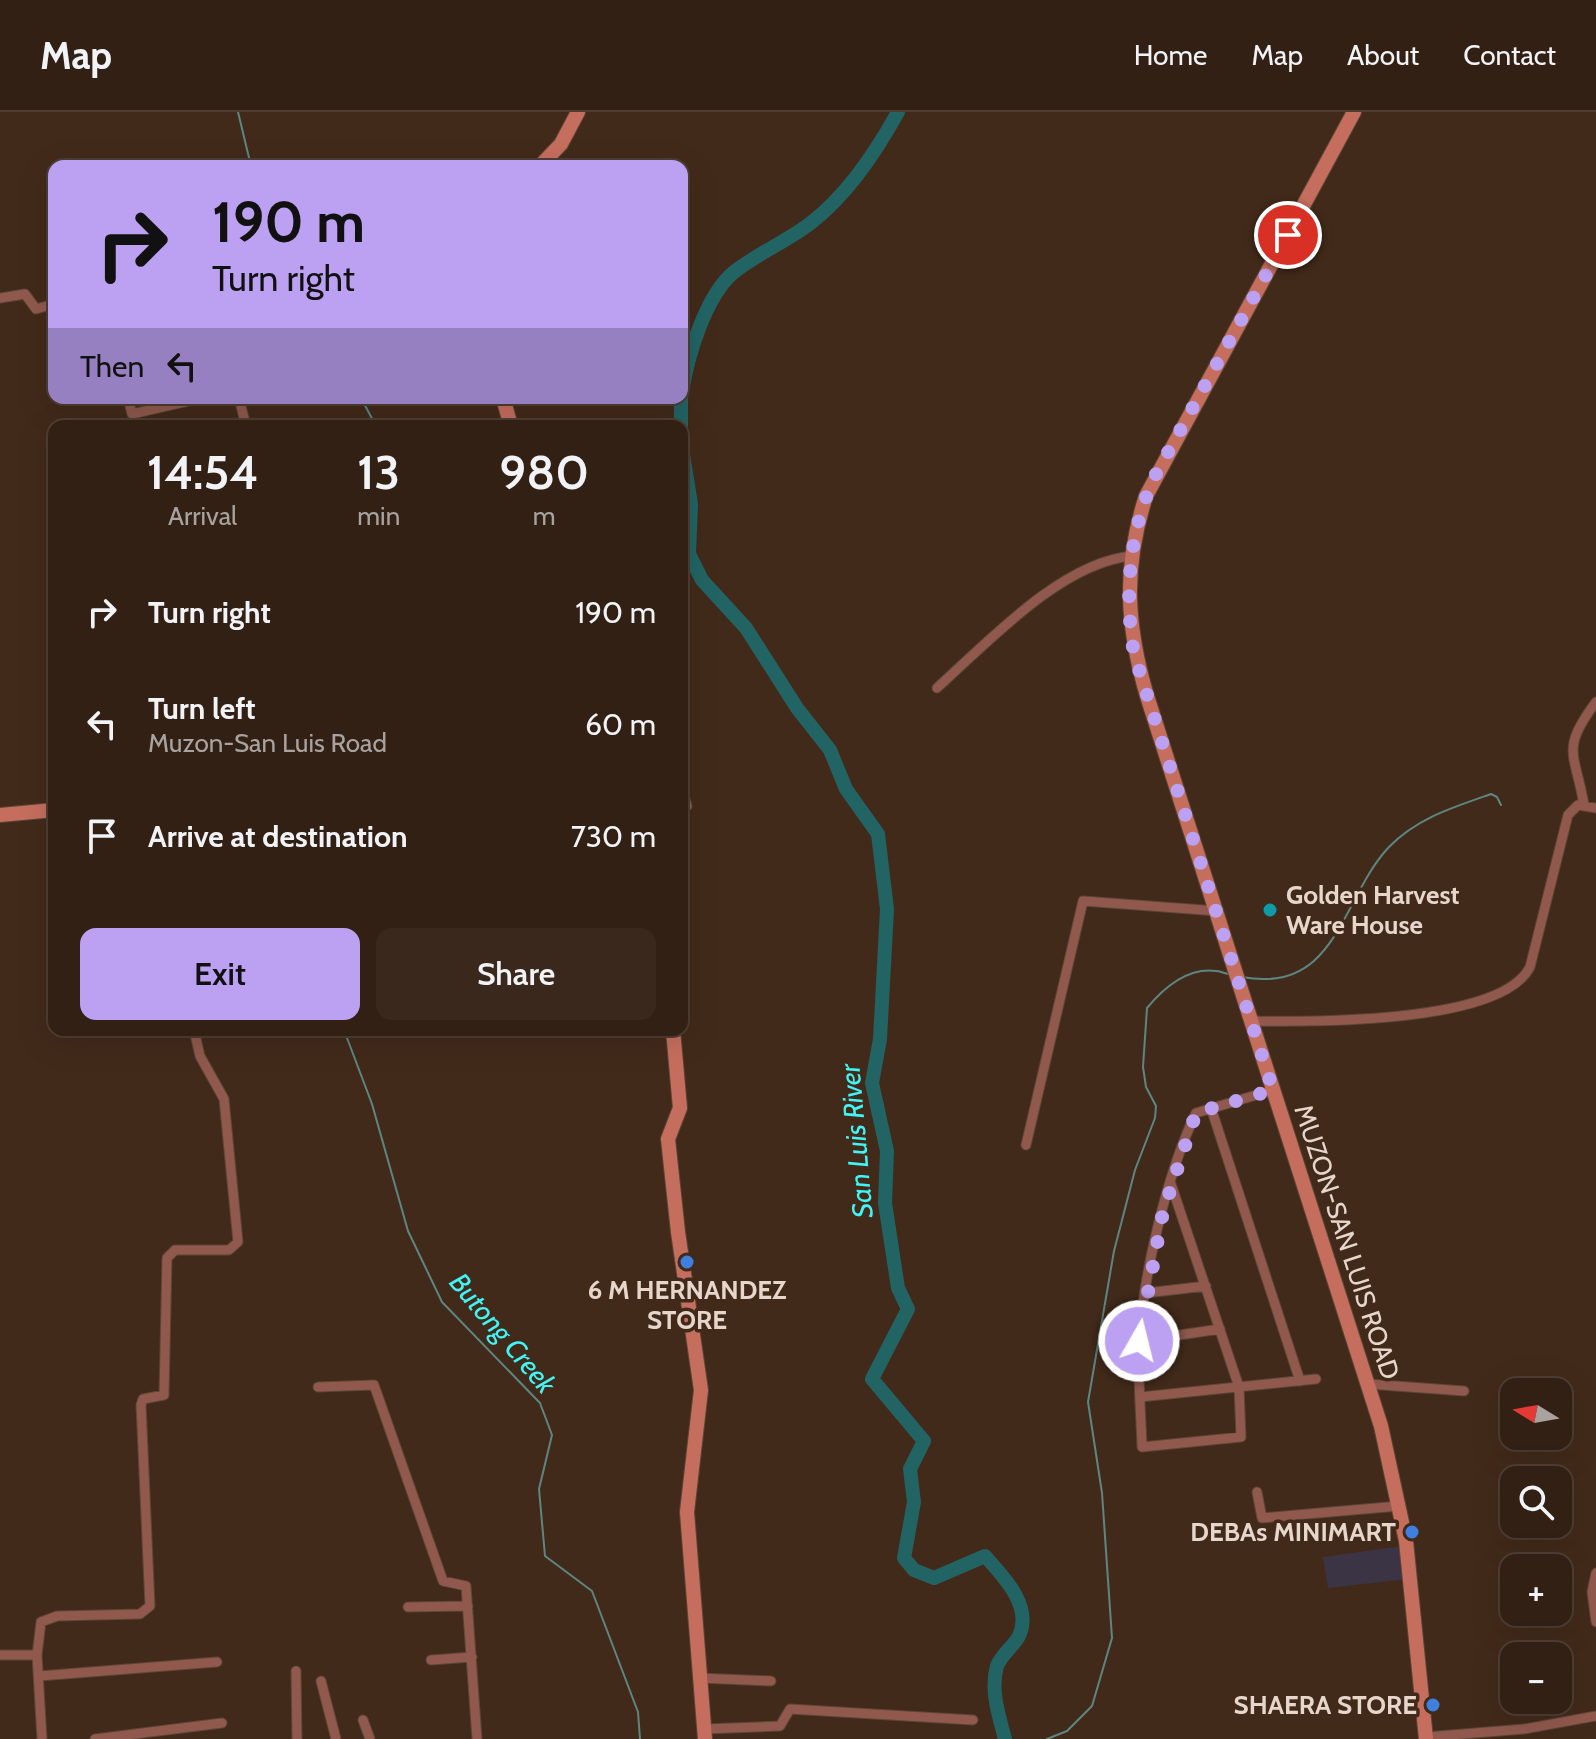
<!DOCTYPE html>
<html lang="en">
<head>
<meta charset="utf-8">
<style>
  :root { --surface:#322014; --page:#3a281d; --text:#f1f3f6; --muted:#a8a3a0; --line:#4d3e34; --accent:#bca0f2 }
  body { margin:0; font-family:Cabin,sans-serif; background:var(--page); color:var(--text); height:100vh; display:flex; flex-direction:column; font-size:30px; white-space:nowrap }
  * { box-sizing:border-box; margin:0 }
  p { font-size:26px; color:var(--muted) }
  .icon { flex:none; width:44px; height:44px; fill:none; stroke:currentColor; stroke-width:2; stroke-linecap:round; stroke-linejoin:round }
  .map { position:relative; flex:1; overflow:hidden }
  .side { position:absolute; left:48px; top:308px; width:640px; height:616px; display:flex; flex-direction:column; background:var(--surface); border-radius:16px; box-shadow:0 8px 32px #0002,0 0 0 2px var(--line) }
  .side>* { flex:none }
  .banner { position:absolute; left:48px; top:48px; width:640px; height:244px; border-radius:16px; box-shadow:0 8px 32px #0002,0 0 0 2px var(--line); background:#bca0f2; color:#111; overflow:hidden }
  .needle { width:52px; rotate:281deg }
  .fabs { position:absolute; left:1500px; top:1266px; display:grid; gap:16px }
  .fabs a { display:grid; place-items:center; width:72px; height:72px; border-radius:16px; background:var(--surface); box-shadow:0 8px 32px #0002,0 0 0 2px var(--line); font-size:40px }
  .pin { position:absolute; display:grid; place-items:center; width:68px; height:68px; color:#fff; margin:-34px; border:4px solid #fff; border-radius:50%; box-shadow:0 2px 8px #0007 }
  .me { position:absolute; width:88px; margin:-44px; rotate:8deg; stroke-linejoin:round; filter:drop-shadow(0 0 6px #0008) }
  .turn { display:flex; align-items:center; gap:28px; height:168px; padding:0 32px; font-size:36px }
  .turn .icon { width:104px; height:104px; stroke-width:2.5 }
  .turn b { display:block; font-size:56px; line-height:68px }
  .then { display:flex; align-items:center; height:76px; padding:0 32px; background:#0003; gap:16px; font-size:30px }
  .eta { display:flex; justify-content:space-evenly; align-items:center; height:136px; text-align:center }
  .eta b { font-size:48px; font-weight:600; line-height:56px }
  .primary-button { display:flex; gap:16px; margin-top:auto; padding:16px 32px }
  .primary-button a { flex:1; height:92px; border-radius:16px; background:var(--accent); color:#111; font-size:32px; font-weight:600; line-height:92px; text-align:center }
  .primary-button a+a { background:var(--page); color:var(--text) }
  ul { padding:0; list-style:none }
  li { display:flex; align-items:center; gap:24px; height:112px; padding:0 32px }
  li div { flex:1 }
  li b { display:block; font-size:30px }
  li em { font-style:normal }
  header { display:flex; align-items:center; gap:48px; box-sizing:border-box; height:112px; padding:0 40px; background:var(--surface); border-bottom:2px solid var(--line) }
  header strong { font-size:38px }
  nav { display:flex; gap:44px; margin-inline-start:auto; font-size:28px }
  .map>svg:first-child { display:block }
</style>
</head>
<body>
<header>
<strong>Map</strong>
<nav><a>Home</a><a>Map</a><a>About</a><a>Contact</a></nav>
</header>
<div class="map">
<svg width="1596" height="1627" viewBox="0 0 1596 1627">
  <rect width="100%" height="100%" fill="#422a1a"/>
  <!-- industrial -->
  <path fill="#3b3445" d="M1403,1434l5,33 -80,9 -5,-31z"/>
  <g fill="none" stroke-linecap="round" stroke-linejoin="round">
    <!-- stream -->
    <path stroke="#5d8683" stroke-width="2" d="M238,0l13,54
      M361,286l15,28
      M1242,865c96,18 99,-80 147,-130 28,-29 65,-40 102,-53l6,3 4,8
      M344,918l28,74 36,127 34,71 98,101 12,32 -13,54 6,67 47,35 46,121 2,27
      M1047,1627l20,-8 25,-25 20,-68 -10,-145 -14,-91 26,-151 21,-81 20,-52 1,-12 -10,-19 -3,-20 4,-59c20,-24 48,-46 81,-34"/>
    <!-- river -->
    <path stroke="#226464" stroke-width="14" d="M682,281c5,-35 23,-97 52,-121 24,-19 54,-31 78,-50 36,-28 64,-70 86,-110
      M681,314v-28
      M682,336l9,56 -2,50 13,26 44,48 51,80 33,42 16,39 32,45 9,75 -7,130 -8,44 15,68 -2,52 13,85 10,21 -36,70 52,62 -14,28 4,33 -10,56 10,12 20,8 51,-22c18,20 48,50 34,80 -6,11 -18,19 -22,30 -7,24 2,50 8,73"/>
    <defs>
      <path id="street" d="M0,186l25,-4 11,15 18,-5
        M128,286l4,16 70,-16
        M239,286l7,28
        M937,576c51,-46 125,-126 195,-132
        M682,677l5,17
        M1584,693c-9,-53 -24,-55 12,-103
        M1251,909c60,1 250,3 279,-54l38,-152 10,-10 18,3
        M1211,996l89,273
        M1026,1033l57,-244 134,10
        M1171,1072l68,203 2,50 -99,10c-1,-32 -4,-65 -3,-98 2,-67 28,-176 57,-236l77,-23
        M1146,1181l60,-7
        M1139,1229l81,-12
        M1368,1272l96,7
        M318,1275l56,-2 69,196 23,5 11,153
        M1140,1285l176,-18
        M1257,1380l5,26 137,-12
        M1596,1461l-4,19 4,30
        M408,1495l60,-1
        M0,1543h37
        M431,1548l41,-3
        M296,1559l1,68
        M39,1564l178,-14
        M699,1566l72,3
        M321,1569l15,58
        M363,1608l7,19
        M704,1617l76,-3 10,-17 183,11
        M1426,1625l98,-8 72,-13
        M42,1627l-5,-84 4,-33 16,-6 83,-2 10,-8 -9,-201 2,-6 21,-4 3,-137 8,-8h54l9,-8 -14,-143 -24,-43 -6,-26
        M95,1627l127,-16"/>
      <path id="secondary" d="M1354,0l-208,384c-23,71 -20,129 1,200l234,730 25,115 20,198
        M540,54l21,-22 17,-32
        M503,286l8,28
        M0,703l54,-5
        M673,918l7,78 -12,31 10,93 23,158 -14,122 18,227"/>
    </defs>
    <!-- street casing -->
    <use href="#street" stroke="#5c4636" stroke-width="11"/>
    <!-- secondary casing -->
    <use href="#secondary" stroke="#5c4636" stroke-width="16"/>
    <!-- street -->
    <use href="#street" stroke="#91594e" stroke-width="9"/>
    <!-- secondary -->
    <use href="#secondary" stroke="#c66e5e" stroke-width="14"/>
  </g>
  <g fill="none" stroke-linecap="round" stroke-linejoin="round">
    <!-- route -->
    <path stroke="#bca0f2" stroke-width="14" stroke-dasharray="0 25.2" d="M1139,1229l24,-129 33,-99 77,-23 -139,-436c-10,-60 -5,-123 21,-178l133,-241"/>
  </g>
  <!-- markers -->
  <circle fill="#0f9aa8" stroke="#422a1a" stroke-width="3" cx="1270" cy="798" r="8"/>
  <g fill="#3f7fe0" stroke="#422a1a" stroke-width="3">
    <circle cx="687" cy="1150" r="8"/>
    <circle cx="1412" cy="1420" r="8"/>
    <circle cx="1433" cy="1593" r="8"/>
  </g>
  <g text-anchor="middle" stroke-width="7" stroke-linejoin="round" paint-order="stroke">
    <!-- poi labels -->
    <g font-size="26" font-weight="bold" fill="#e6d6cc" stroke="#422a1a" text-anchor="end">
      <text x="1286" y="792" text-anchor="start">Golden Harvest<tspan x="1286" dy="30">Ware House</tspan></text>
      <text x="687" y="1187" text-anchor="middle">6 M HERNANDEZ<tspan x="687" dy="30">STORE</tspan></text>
      <text x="1396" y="1429">DEBAs MINIMART</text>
      <text x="1417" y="1602">SHAERA STORE</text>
    </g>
    <!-- street labels -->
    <g font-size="26" fill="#e6d6cc" stroke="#422a1a">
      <text transform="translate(1347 1130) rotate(72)" y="9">MUZON-SAN LUIS ROAD</text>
    </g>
    <!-- water labels -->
    <g font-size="28" font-style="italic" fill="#41f5f6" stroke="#422a1a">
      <text transform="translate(856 1029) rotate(-95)" y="10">San Luis River</text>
      <text transform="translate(503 1221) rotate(50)" y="10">Butong Creek</text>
    </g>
  </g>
</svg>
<div class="fabs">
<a><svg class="needle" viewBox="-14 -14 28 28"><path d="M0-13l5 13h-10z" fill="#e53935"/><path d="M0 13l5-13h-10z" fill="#a8a3a0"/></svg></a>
<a><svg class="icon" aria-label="search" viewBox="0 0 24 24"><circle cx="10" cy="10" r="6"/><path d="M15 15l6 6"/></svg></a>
<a>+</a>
<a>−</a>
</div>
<div class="pin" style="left:1288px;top:123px;background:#d93025"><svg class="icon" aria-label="arrive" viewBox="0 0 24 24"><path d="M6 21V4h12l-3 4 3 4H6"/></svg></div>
<svg class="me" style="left:1139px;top:1229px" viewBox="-20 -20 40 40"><circle r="17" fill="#bca0f2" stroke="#fff" stroke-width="3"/><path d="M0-11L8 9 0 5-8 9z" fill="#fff"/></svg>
<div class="banner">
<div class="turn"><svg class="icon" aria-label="right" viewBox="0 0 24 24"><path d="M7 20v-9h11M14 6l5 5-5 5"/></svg><div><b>190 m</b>Turn right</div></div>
<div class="then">Then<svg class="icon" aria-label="left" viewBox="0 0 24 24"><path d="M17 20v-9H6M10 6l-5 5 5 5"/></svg></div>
</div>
<section class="side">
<div class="eta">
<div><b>14:54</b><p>Arrival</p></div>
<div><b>13</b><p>min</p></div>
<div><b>980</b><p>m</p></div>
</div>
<ul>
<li><svg class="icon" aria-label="right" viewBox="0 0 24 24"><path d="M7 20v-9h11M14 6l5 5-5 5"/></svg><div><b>Turn right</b></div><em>190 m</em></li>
<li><svg class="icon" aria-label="left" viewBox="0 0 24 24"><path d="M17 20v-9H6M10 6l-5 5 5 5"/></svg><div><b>Turn left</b><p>Muzon-San Luis Road</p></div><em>60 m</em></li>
<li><svg class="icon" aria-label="arrive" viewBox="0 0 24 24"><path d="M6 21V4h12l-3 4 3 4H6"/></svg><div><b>Arrive at destination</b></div><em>730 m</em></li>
</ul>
<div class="primary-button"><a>Exit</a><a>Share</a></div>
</section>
</div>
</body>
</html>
